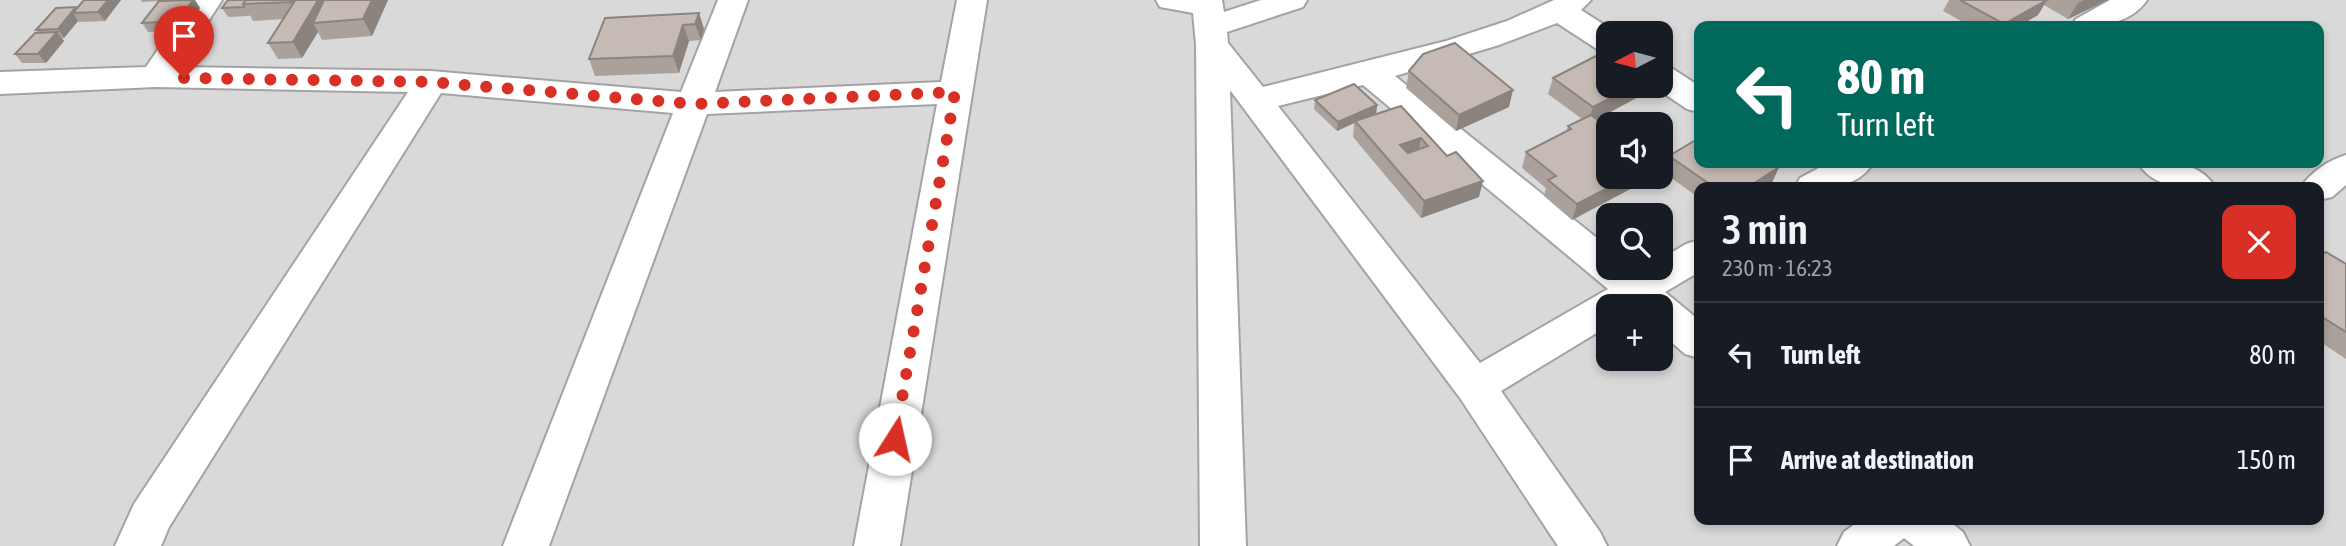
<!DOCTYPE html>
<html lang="en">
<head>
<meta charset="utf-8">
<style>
  :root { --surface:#171b24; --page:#20242c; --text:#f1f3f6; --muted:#9ea1a6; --line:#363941 }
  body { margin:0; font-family:"Asap Condensed",sans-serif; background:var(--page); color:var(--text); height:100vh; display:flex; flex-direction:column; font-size:26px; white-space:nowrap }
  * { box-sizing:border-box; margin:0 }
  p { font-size:23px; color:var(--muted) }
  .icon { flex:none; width:38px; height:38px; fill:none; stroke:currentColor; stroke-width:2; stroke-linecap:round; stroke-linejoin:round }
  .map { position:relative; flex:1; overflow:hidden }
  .drawer { position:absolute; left:1694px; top:182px; width:630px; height:343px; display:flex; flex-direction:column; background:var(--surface); border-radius:14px; box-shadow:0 4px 10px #0003 }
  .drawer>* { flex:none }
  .guide { position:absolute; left:1694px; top:21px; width:630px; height:147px; border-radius:14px; box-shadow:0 4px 10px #0003; background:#00695c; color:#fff; overflow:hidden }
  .needle { width:46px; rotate:264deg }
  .controls { position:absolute; left:1596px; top:21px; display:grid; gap:14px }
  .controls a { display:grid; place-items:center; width:77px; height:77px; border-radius:14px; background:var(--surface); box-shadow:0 4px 10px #0003; font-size:35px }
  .pin { position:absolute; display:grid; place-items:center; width:60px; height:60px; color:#fff; margin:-72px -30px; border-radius:50% 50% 50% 0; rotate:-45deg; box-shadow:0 0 7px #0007 }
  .pin .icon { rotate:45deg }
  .me { position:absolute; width:77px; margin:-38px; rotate:10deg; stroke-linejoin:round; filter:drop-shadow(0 0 5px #0008) }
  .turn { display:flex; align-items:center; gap:24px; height:147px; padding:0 28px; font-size:32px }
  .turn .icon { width:91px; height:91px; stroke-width:2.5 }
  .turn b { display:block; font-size:49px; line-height:60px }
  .round { display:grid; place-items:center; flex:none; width:74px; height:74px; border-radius:14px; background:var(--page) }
  .overview { display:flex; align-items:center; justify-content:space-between; height:119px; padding:0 28px }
  h1 { font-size:42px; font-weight:600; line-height:52px }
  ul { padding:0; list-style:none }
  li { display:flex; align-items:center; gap:21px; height:105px; padding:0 28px; border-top:2px solid var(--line) }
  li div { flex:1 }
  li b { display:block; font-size:26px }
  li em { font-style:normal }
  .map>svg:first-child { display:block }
</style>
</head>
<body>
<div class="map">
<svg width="2346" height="546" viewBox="0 0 2346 546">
  <rect width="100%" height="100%" fill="#eee9e1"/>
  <!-- residential -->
  <path fill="#dad9d9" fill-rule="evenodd" d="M0,0h2346v546h-2346zM1699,26h620v137h-620zM1608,33h53v53h-53zM1608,124h53v53h-53zM1699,187h620v333h-620zM1608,215h53v53h-53zM1608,306h53v53h-53z"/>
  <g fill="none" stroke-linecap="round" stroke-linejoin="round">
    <defs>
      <path id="minor" d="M192,0h30l-43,67 252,4 250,21 37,-92h30l-33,92 226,-10 16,-82h30l-87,546h-46l83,-442 -230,10 -158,432h-46l170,-433 -232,-20 -272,434 -8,19h-46l19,-42 274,-412 -252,-5 -156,7v-22l146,-5z
        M1156,0h66l2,12 37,-12h46l-4,7 -76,25 1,11 35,44 183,-46 61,-20 47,-21h37l-10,10 36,23h-9v19l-11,-3 -40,-26 -58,22 -104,31 213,171v21h26l4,3 7,-3h16v-9l25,-15 13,-4v32l-34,20 34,28v38l-14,-4 -24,-21v-27h-53v20l-107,65 99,141 7,14h-49l-98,-148 -230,-308 16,456h-46l-4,-502 -3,-31 -33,-6zM1363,85l245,204 -128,74 -202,-257z
        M2110,0h37c-17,25 -49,27 -76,26l5,-7z
        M1661,66l12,3 26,17v26l-12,-3 -34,-23h8z
        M2346,155v30l-14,12 -13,3v-13h-18c10,-15 28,-27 45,-32z
        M1828,163h45c-17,28 -49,24 -78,24l5,-9z
        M2138,163c28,-1 61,-3 77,24 -28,1 -60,3 -77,-24z
        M1860,520h88l15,12 7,14h-56l-10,-8 -10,8h-57l7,-14z"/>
    </defs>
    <!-- minor casing -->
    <use href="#minor" stroke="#a3a3a3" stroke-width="4"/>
    <!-- minor -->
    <use href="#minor" fill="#fff" fill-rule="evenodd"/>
  </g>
  <!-- wall -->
  <path fill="#aaa19b" d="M84,0h37l-16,21 -26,1 -1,-1 -14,17h-2l2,3 -18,22h-24l-7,-9 23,-21 -2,-3 41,-22z
    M141,0h54l5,8 -16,22 -36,2 -6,-9 17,-22 -17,1z
    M228,0h160l-16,36 -50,4 -4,-8 -16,26 -24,1 -10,-16 15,-24 -30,2 -3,-6 -1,1 -21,1 -6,-9z
    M1949,0h159l-40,19 -24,-14 -6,10 -19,11h-49l-27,-15z
    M699,13l5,16 -3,11 -12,1 -10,32 -84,3 -6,-17z
    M1409,71l100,36 -53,24 -50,-43z
    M1553,78l55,8h51l-63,33 12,58h42l-1,2 -77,41 -28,-24 2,-8 -24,-20 4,-16 40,-20 2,-6 14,-7 -34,-25z
    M1315,100l62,5 -1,9 25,-8 78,91 -58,21 -68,-81 1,-14 -17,8 -23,-22z
    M1669,156l103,27 -7,4h-66v11l-36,-26z
    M2319,256l27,8v95l-27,-18z"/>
  <!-- shaded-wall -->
  <path fill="#8b837e" d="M108,0h13l-16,21 -7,-9z
    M193,0h2l5,8 -16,22 -6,-9z
    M318,0h18l-23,23 5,9 -16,26 -9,-16z
    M372,0h16l-16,36 -9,-17z
    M2047,0l-9,15 -19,11h-17l2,-2z
    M2084,0h24l-40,19 10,-16z
    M76,7l4,6h-7l5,8 -14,17 -6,-9z
    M699,13l5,16 -3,11 -6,-16z
    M683,25l6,16 -10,32 -6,-17z
    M57,32l7,9 -18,22 -8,-9z
    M1665,70l-4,12v-9z
    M1635,86h24l-71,38 5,-17z
    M1513,90l-4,17 -53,24 3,-16z
    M1377,105l-1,9 -21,7 -1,2 -17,8 1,-9z
    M1421,138l-3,16 -21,7 3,-16z
    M1779,167l-7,16 -7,4h-12l3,-5z
    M1629,177h21l-1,2 -77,41 5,-16z
    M1483,181l-4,16 -58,21 3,-17z"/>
  <!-- building -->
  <path fill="#c6bbb4" stroke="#8b837e" stroke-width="2" fill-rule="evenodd" d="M84,0h24l-10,12 -25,1z
    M193,0l-15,21 -36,2 17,-22z
    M228,0h18l-3,4 1,2v1l-22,1z
    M246,0h72l-25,42 -25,1 26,-41 -51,2z
    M324,0h48l-9,19 -50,4z
    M1960,0h87l-43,24z
    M76,7l-18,22 -22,1 20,-22z
    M699,13l-4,11 -12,1 -10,31 -84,3 16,-41z
    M57,32l-19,22h-23l20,-21z
    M1455,43l58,47 -54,25 -50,-44 14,-17z
    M1598,55l10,7v24h27l-42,21 -40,-29z
    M1354,84l23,21 -39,17 -23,-22z
    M1401,106l46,50 9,-4 27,29 -59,20 -69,-80zM1421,138l7,8 -20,7 -8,-8z
    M1591,115l17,13v49h21l-52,27 -29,-24 8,-4 -30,-24 45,-23 -3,-3z
    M1699,138v25h74l6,4 -23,15 8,5h-50l-45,-31z
    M2326,252l20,12v68l-27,-17v-59z"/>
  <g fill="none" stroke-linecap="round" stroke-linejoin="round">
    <!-- route -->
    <path stroke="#d93025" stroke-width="12" stroke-dasharray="0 21.6" d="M184,78l246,4 264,22 261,-12 -60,347"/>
  </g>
</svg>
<div class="controls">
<a><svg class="needle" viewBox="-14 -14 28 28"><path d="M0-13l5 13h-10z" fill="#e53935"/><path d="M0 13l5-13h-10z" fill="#9ea1a6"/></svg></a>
<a><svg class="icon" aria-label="sound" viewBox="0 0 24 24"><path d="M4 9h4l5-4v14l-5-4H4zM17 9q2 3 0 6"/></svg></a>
<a><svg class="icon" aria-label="search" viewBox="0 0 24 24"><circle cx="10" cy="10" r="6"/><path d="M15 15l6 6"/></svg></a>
<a>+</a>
</div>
<div class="pin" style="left:184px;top:78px;background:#d93025"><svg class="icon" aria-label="arrive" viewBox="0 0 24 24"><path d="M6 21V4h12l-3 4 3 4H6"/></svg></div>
<svg class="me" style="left:895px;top:439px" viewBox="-20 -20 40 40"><circle r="19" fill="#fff"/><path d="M0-13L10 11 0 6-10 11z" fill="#d93025"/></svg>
<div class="guide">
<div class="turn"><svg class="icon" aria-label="left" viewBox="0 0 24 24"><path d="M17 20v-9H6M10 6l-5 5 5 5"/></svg><div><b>80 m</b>Turn left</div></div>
</div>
<section class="drawer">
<div class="overview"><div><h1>3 min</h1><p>230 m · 16:23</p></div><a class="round" style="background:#d93025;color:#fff"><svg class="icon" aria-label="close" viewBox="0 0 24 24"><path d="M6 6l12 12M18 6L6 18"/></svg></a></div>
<ul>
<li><svg class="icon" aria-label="left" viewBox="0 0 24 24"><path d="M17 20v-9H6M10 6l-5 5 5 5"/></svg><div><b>Turn left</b></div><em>80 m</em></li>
<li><svg class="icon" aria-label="arrive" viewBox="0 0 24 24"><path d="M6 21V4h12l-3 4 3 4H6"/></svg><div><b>Arrive at destination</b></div><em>150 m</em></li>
</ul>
</section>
</div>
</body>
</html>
